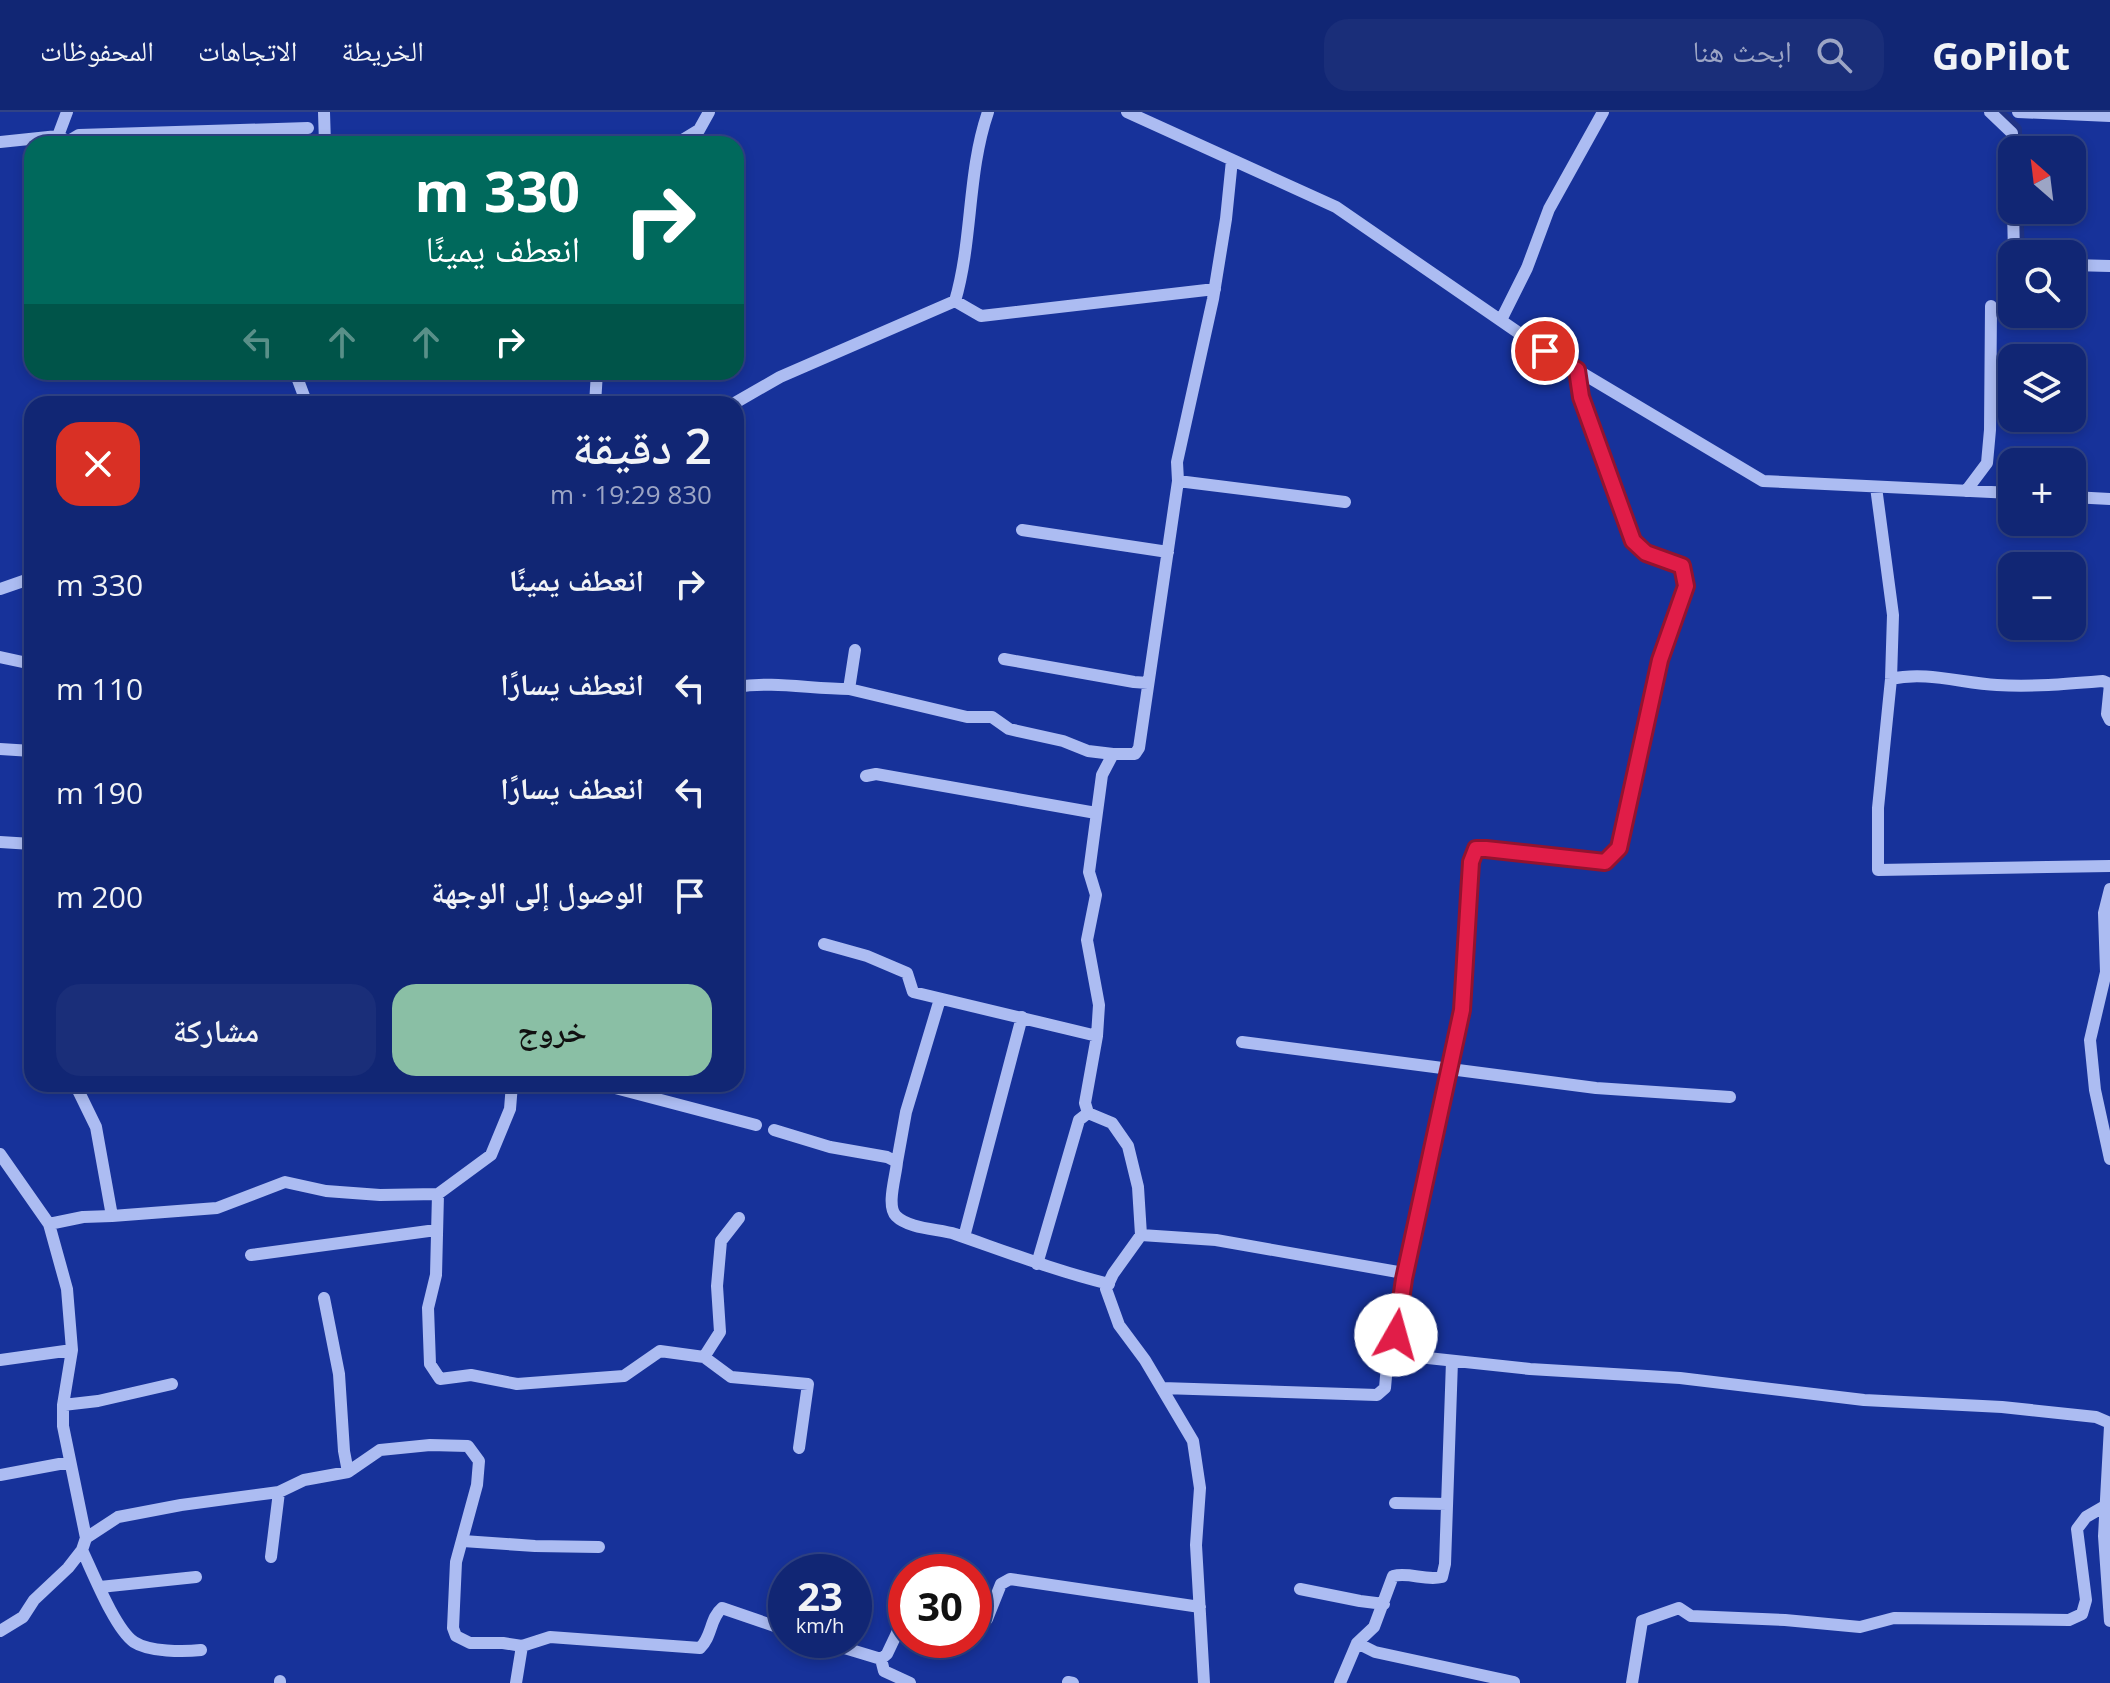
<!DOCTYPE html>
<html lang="ar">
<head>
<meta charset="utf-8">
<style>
  :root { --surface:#112674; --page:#1a2e79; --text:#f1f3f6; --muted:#9ca5c5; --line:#304386; --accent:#8abfa5 }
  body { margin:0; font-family:"Open Sans","Noto Naskh Arabic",sans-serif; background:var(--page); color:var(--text); direction:rtl; height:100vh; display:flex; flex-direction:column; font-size:30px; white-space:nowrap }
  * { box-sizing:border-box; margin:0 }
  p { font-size:26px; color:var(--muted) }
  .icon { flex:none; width:44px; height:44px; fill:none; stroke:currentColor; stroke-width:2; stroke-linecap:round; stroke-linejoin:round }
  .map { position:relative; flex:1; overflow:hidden; direction:ltr }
  .side { position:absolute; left:24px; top:284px; width:720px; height:696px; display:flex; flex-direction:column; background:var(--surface); border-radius:24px; box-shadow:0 4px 12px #0003,0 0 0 2px var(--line); direction:rtl }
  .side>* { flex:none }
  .top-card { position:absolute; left:24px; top:24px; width:720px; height:244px; border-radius:24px; box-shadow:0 4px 12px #0003,0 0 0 2px var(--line); direction:rtl; background:#00695c; color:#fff; overflow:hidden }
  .needle { width:52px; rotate:332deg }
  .buttons { position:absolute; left:1998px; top:24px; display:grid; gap:16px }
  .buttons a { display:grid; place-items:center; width:88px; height:88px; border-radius:16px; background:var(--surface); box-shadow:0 4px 12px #0003,0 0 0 2px var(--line); font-size:40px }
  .speed { position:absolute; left:768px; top:1442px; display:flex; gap:16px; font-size:40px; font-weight:700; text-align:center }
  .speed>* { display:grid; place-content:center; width:104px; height:104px; border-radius:50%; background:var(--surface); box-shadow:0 4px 12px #0003,0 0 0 2px var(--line); line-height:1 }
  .speed small { font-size:20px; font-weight:400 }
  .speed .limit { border:12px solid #d22; background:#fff; color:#111 }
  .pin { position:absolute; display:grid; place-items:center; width:68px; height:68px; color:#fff; margin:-34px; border:4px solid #fff; border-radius:50%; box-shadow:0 2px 8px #0007 }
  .me { position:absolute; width:88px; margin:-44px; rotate:7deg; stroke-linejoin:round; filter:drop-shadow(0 0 6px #0008) }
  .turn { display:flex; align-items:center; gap:28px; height:168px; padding:0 32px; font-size:36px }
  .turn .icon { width:104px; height:104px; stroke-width:2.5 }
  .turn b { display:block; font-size:56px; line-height:68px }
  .lanes { display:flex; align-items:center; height:76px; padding:0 32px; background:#0003; justify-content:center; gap:40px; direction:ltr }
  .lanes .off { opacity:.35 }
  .round { display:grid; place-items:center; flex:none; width:84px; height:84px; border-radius:24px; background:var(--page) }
  .head { display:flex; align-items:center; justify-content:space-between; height:136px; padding:0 32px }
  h1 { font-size:48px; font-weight:600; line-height:60px }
  .button { display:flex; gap:16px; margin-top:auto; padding:16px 32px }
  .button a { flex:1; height:92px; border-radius:24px; background:var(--accent); color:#111; font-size:32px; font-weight:600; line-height:92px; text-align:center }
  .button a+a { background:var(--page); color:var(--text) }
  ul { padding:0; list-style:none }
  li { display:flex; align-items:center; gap:24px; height:104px; padding:0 32px }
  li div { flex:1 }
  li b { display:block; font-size:30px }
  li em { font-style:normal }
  header { display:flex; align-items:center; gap:48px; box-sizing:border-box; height:112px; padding:0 40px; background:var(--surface); border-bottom:2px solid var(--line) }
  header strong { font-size:38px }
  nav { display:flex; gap:44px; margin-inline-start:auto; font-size:28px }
  .search { width:560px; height:72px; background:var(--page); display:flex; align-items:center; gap:20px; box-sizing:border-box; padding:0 28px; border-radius:24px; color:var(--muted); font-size:30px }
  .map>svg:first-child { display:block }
</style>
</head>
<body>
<header>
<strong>GoPilot</strong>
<div class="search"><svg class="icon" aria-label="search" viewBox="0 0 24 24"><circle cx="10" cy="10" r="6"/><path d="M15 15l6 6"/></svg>ابحث هنا</div>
<nav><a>الخريطة</a><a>الاتجاهات</a><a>المحفوظات</a></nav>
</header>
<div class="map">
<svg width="2110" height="1571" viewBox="0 0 2110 1571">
  <rect width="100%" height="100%" fill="#17329a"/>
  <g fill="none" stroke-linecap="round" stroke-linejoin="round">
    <!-- canal -->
    <path stroke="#203384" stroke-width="10" d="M1999,0l18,17v13
      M2019,116l1,26"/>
    <!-- minor -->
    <path stroke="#acbcf2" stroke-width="12" d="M324,0l1,32
      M1127,0l209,95 209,144 218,130 249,12
      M1990,0l22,21v17
      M2018,0l92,4
      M64,27l-6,-3 9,-24
      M69,29l10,-6 229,-7
      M0,30l58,-6
      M676,32l23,-14 10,-18
      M2013,98l1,44
      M2072,153l38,1
      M955,189c18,-61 12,-128 33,-189
      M1501,208l26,-52 22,-59 54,-97
      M295,260l12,32
      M595,292l2,-32
      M733,292l47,-27 175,-76 26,15 234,-27
      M1178,369l167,21
      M1876,375l17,128 -2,64 -13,129v62l232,-4
      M1966,379l21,-28 3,-33 1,-124
      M2072,385l38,2
      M1022,418l146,22
      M0,477l32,-11
      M855,538l-6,39 118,28h25l17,12 54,12 25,10 25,3
      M0,545l32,7
      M1004,547l130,23 14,1
      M1891,567c35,-8 70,4 106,6 36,2 70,-1 106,-4l7,3 -3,30 3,6
      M736,575c37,-6 75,2 113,2
      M0,637l32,2
      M866,664l10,-2 220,39
      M0,730l32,2
      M2110,777l-6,24 2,59 -16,68 5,50 15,69
      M824,832l43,12 40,17 6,19 184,44
      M1242,930l354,46 134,9
      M512,972l-2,25 -19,46 -53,39 -2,81 -8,33 2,56 10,15 31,-4 46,9 107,-8 36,-25 44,6 27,20 77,7 -9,64
      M600,972l156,41
      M774,1018l56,17 57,10 10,5c-1,14 -11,44 -1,54 13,13 43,13 59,18 52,18 101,37 154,50
      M0,1042l49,70
      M897,1050l9,-50 34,-113
      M112,1104l105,-8 68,-26 41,9 54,4 58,-1
      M1141,1123l75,5 182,32 6,7 -7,69 12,8 121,13 150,9 184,22 138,7 94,10 14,6
      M964,1125l58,-220
      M251,1143l185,-25
      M1037,1152l42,-144 9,-7
      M1404,1167l58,-269 9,-148 5,-13 129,13 14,-14 41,-188 26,-74 -4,-20 -36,-13 -13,-12 -52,-144 -4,-27
      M324,1186l15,76 5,77 4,21
      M704,1245l16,-25 -3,-46 4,-45 18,-23
      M0,1248l72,-10
      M1162,1276l215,7 8,-7 2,-23 10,-17
      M63,1293l35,-4 74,-17
      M2110,1314l-6,110 6,85
      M0,1363l70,-13
      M1395,1391l52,1
      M86,1426l32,-21 63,-12 98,-13 25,-12 44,-8 32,-22 50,-5 38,1 11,15 -2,24 -21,77 -3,66 3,8 14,7h33l19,3 28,-9 150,11c12,-11 10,-30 22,-40l64,22
      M463,1429l72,5 64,1
      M82,1438c11,23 33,79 52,92 15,10 50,10 67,8
      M271,1445l8,-65
      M100,1475l96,-10
      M1300,1477l60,12 24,3
      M974,1508l8,2 5,-3 14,-35 9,-5 190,28
      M0,1519l23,-14 11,-17 34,-32 14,-18 4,-12 -23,-112v-21l9,-55 -5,-61 -18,-65 34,-7 29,-1 -16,-89 -21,-43
      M818,1528l63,19 6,-5 19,-40
      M1357,1531l18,9 139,30
      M881,1547l3,12 26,12
      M1068,1570l5,1
      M280,1571v-2
      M516,1571l6,-37
      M1204,1571l-8,-138 4,-57 -7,-47 -48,-81 -26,-35 -13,-36 7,-15 28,-39 -3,-48 -10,-41 -16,-23 -24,-10 -3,-10 12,-67 2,-31 -12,-65 9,-45 -7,-23 13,-97 11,-21h22l4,-6 39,-267 -1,-19 36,-163 13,-80 6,-59
      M1340,1571l17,-40 17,-16 19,-51c17,-4 32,5 49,1l3,-13 7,-203
      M1632,1571l10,-62 37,-13 12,8 94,4 75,7 34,-9 175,2 13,-6 4,-14 -9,-71 9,-12 19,-11"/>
  </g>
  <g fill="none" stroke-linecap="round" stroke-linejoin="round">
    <defs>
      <path id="route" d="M1396,1223l8,-56 58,-269 9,-148 5,-13h10l119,13 14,-14 41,-188 26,-74 -4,-20 -36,-13 -13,-12 -52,-144 -4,-27 -32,-19"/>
    </defs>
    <!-- route casing -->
    <use href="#route" stroke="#92132f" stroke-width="20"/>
    <!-- route -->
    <use href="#route" stroke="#e11d48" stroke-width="14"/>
  </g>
</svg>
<div class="buttons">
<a><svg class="needle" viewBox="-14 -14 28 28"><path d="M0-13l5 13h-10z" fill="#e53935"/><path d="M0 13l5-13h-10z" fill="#9ca5c5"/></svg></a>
<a><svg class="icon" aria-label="search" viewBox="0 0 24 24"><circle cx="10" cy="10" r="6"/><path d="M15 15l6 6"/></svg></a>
<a><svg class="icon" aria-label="layers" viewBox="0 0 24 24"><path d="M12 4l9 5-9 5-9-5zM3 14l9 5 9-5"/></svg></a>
<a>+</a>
<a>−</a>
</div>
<div class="speed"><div>23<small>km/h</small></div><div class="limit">30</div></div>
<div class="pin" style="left:1545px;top:239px;background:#d93025"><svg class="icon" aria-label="arrive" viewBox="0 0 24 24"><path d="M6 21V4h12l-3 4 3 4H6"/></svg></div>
<svg class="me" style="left:1396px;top:1223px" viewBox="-20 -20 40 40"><circle r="19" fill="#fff"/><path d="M0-13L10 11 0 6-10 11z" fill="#e11d48"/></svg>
<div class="top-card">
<div class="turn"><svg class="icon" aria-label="right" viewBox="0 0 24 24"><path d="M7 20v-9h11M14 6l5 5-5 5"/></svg><div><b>330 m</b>انعطف يمينًا</div></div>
<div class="lanes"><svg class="icon off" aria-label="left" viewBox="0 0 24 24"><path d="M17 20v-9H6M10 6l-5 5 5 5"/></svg><svg class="icon off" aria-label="ahead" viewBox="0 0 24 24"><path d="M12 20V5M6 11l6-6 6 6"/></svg><svg class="icon off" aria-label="ahead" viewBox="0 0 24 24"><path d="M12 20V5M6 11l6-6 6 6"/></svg><svg class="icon" aria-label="right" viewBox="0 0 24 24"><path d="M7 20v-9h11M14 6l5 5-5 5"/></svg></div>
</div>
<section class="side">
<div class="head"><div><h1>2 دقيقة</h1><p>830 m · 19:29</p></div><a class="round" style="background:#d93025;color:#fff"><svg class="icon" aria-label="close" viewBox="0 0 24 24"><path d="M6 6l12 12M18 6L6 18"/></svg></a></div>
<ul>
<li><svg class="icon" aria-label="right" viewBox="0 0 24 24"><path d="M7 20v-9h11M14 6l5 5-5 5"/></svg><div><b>انعطف يمينًا</b></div><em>330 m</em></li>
<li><svg class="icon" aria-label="left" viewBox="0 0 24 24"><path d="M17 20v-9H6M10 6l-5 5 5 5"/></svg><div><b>انعطف يسارًا</b></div><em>110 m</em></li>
<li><svg class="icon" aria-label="left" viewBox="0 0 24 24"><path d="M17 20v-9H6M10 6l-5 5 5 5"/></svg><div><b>انعطف يسارًا</b></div><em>190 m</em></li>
<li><svg class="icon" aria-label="arrive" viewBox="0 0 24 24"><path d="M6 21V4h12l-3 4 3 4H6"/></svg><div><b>الوصول إلى الوجهة</b></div><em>200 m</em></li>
</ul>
<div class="button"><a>خروج</a><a>مشاركة</a></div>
</section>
</div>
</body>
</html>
